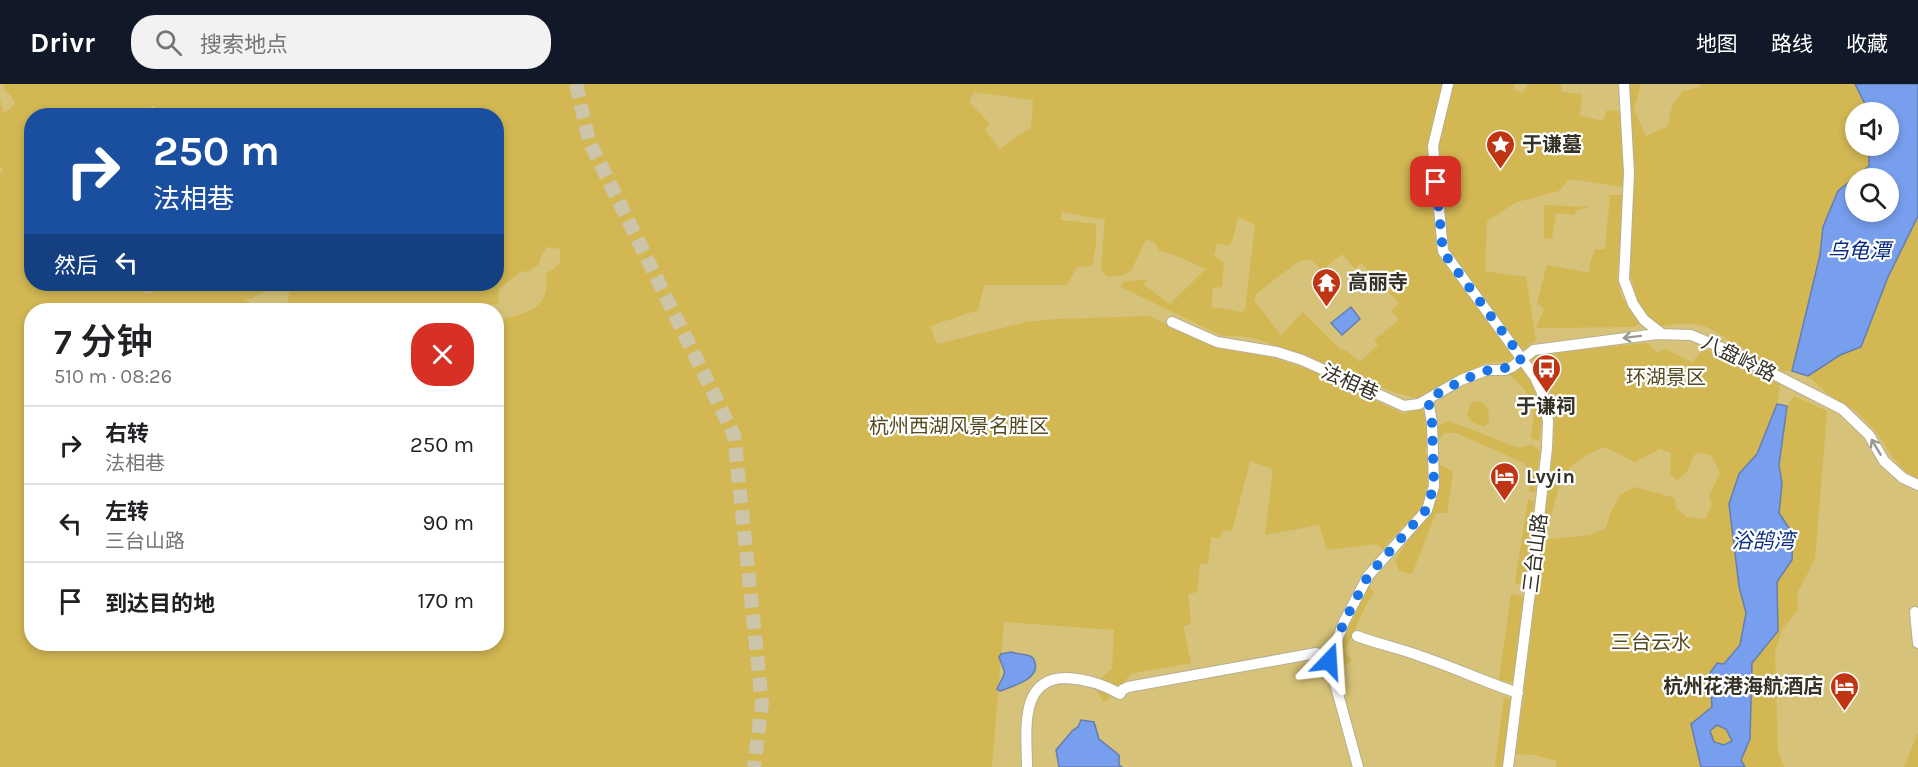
<!DOCTYPE html>
<html lang="zh">
<head>
<meta charset="utf-8">
<style>
  :root { --surface:#fff; --page:#f2f2f2; --text:#202124; --muted:#757577; --line:#e0e0e0; --accent:#111827 }
  body { margin:0; font-family:Karla,"Noto Sans SC",sans-serif; background:var(--page); color:var(--text); height:100vh; display:flex; flex-direction:column; font-size:22px; white-space:nowrap }
  * { box-sizing:border-box; margin:0 }
  p { font-size:20px; color:var(--muted) }
  .icon { flex:none; width:33px; height:33px; fill:none; stroke:currentColor; stroke-width:2; stroke-linecap:round; stroke-linejoin:round }
  .map { position:relative; flex:1; overflow:hidden }
  .sheet { position:absolute; left:24px; top:219px; width:480px; height:348px; display:flex; flex-direction:column; background:var(--surface); border-radius:24px; box-shadow:0 3px 9px #0003 }
  .sheet>* { flex:none }
  .hud { position:absolute; left:24px; top:24px; width:480px; height:183px; border-radius:24px; box-shadow:0 3px 9px #0003; background:#1a4fa0; color:#fff; overflow:hidden }
  .controls { position:absolute; left:1845px; top:18px; display:grid; gap:12px }
  .controls a { display:grid; place-items:center; width:54px; height:54px; border-radius:50%; background:var(--surface); box-shadow:0 3px 9px #0003; font-size:30px }
  .pin { position:absolute; display:grid; place-items:center; width:51px; height:51px; color:#fff; margin:-26px; border-radius:12px; box-shadow:0 3px 9px #0006 }
  .me { position:absolute; width:66px; margin:-33px; rotate:20deg; stroke-linejoin:round; filter:drop-shadow(0 0 4px #0008) }
  .turn { display:flex; align-items:center; gap:21px; height:126px; padding:0 30px; font-size:27px }
  .turn .icon { width:78px; height:78px; stroke-width:2.5 }
  .turn b { display:block; font-size:42px; line-height:51px }
  .then { display:flex; align-items:center; height:57px; padding:0 30px; background:#0003; gap:12px; font-size:22px }
  .round { display:grid; place-items:center; flex:none; width:63px; height:63px; border-radius:24px; background:var(--page) }
  .overview { display:flex; align-items:center; justify-content:space-between; height:102px; padding:0 30px }
  h1 { font-size:36px; font-weight:600; line-height:45px }
  ul { padding:0; list-style:none }
  li { display:flex; align-items:center; gap:18px; height:78px; padding:0 30px; border-top:2px solid var(--line) }
  li div { flex:1 }
  li b { display:block; font-size:22px }
  li em { font-style:normal }
  header { display:flex; align-items:center; gap:36px; box-sizing:border-box; height:84px; padding:0 30px; background:var(--accent); color:#fff }
  header strong { font-size:28px }
  nav { display:flex; gap:33px; margin-inline-start:auto; font-size:21px }
  .search { width:420px; height:54px; background:var(--page); display:flex; align-items:center; gap:15px; box-sizing:border-box; padding:0 21px; border-radius:24px; color:var(--muted); font-size:22px }
  .map>svg:first-child { display:block }
</style>
</head>
<body>
<header>
<strong>Drivr</strong>
<div class="search"><svg class="icon" aria-label="search" viewBox="0 0 24 24"><circle cx="10" cy="10" r="6"/><path d="M15 15l6 6"/></svg>搜索地点</div>
<nav><a>地图</a><a>路线</a><a>收藏</a></nav>
</header>
<div class="map">
<svg width="1918" height="683" viewBox="0 0 1918 683">
  <rect width="100%" height="100%" fill="#f2eacb"/>
  <!-- green -->
  <path fill="#d6c278" fill-rule="evenodd" d="M0,0h1918v683h-1918zM1856,28h32v34h-32zM32,32h464v168h-464zM1856,94h32v34h-32zM32,226h464v334h-464z"/>
  <!-- forest -->
  <path fill="#d2b753" fill-rule="evenodd" d="M4,0h1511l-1,6 9,3 5,-9h33l1,8 20,2 -2,22 23,5 4,-11 14,1 4,64 -1,12 -55,-8 -10,12 -42,11 -30,19 -2,50 41,6 10,63 -26,21 -25,2 -68,35 -21,-5 -139,-54 -18,-3h-17l-101,-49 2,-5 25,-3 -5,5 27,20 36,-35 -24,-11 -23,-8 -4,-7 -9,-4 -15,32 -10,5h-14l-6,-7 4,-49 -43,-8 -2,8 36,4v21l-4,21 -15,1 -10,18h-83l-6,25 -48,16 7,18 90,-22 30,-3 91,-3 66,28 41,7 55,19 94,44 18,-8 6,29 14,-11 7,-3 70,27 13,-3 8,6 -5,42 -6,-1 1,-21 -6,-8 -68,-30h-12l-12,15h-6v8l27,16 -6,41h-11l-24,61 -13,-3 -4,-11 18,-26 -10,-8 -20,23 -7,-5 -49,6 -8,-25 -54,10 8,-66 -23,-8 -18,70 -9,-1 -3,8 -9,-1 -3,27 -8,-1 -3,29 -9,2 3,30 -8,2 8,37 -59,10 -22,25 -7,4 -6,-11 4,-13 11,-9 2,-39 -110,-8 -12,145h-992v-594l3,-2 -3,-6v-67l3,14 4,-1 8,-7 -3,-7 -9,-9zM974,8l59,8 -2,27 -31,22 -15,-19 4,-7 -20,-21zM153,21l9,11h334v168h-341l-4,10 -7,-1 -5,-9h-107v-168l114,-1zM1238,132l17,9 -10,85 -4,2 -30,-5 2,-19 9,-1 2,-24 -10,-7 3,-13 11,3 5,-7zM547,163l13,2v13l-6,7 -8,4c4,36 -16,39 -46,47l-3,-2 -1,326h-464v-334h229l-17,-11h7l20,-11 19,2 -4,20h202l-1,-4 11,-3 1,-14 21,-17 9,-1 10,-7 3,-10zM1342,170l13,15 6,-6 38,40 -8,8 8,9 -25,20 4,5 -18,17 -15,-12h-4l-38,-38 -22,23 -27,-35 2,-6 43,-33 12,-2 11,11z
    M1628,0h13l-7,26 12,26 22,-10 4,-20 11,-15 17,-4 1,-3h154l14,28h-13v34h13v20l-31,25 -15,36 -3,28 -28,116c-31,3 -59,-34 -86,-44 -16,-6 -31,-3 -47,0l-13,-12 -8,-13 -8,-28 3,-113z
    M1610,111h12l-1,62 -4,20 5,20 19,26 -7,4 -98,1 8,-19 -7,-6 10,-38 42,8 2,-13 4,-11h10z
    M1544,121l46,2 -13,3 -3,5 -18,-2 -4,26 -8,-1z
    M1918,132v263l-13,-8 -12,-13 -15,-24 -21,-22 -29,-18 -20,-18 32,-21 21,-8 27,-70z
    M1647,259l11,10 7,-4 27,13 10,-11 7,-1 71,34 -3,20 -20,50 -18,20v112l7,27 -6,32 -16,19 -14,9 2,35 -13,51 2,8h-145l1,-6 -23,-6 -18,-1 26,-214 49,-5 15,-7 4,-14 10,-19 14,-8 41,11 1,10 11,9 19,2 6,-15 -3,-8 11,-23 -8,-17 -11,-4 -7,3 -7,17 -10,8 -7,-5 1,-22 -12,-4 -24,13 -30,-15c-15,6 -31,13 -40,27 -7,11 -14,43 -18,56l-5,1 11,-78 2,-43 -9,-29 -14,-21 4,-6z
    M1520,282c20,30 26,39 19,75l-8,-3c5,-35 4,-40 -22,-64z
    M1794,312l33,15 -12,148 -18,35 1,16 -15,18 -8,24 3,100 6,15h-39l-4,-7 9,-21 2,-76 26,-32 -1,-49 15,-22v-26l-13,-21 3,-30 -3,-18 8,-59z
    M1478,317c10,2 11,11 11,20l-4,5c-9,-1 -15,-4 -18,-12l4,-11z
    M1528,415l6,2 -9,84 -10,-2z
    M1369,503l5,5 -8,13 -21,46 7,10 -11,6c-5,-25 17,-57 28,-80z
    M1511,510l13,3 -10,86 -15,-3z
    M1504,613l9,2 -8,68h-10z
    M1717,641l9,4 6,12 -8,4 -10,-3 -4,-11z
    M1918,649v34h-14z"/>
  <!-- water -->
  <path fill="#789fed" stroke="#647eb1" stroke-width="1.5" fill-rule="evenodd" d="M1855,0h63v132l-30,61 -27,70 -21,8 -32,21 -16,-5 28,-116 3,-28 15,-36 31,-25v-20h19v-34h-19zM1856,94h32v34h-32z
    M1351,223l9,12 -18,16 -11,-12z
    M1777,320l10,2 -8,59 3,18 -3,30 14,21 -1,26 -15,22 1,49 -26,32 -2,76 -9,21 4,7h-44l-10,-43 21,-17 -2,-34 7,-10 7,1 16,-19 6,-32 -7,-27 -10,-82 10,-30 18,-20zM1717,641l9,4 6,12 -8,4 -10,-3 -4,-11z
    M1011,568c6,2 13,2 19,4 4,2 4,3 5,7 5,16 -24,24 -35,28l-3,-2c9,-20 10,-11 2,-32l2,-3z
    M1081,636l13,2 5,17 20,16v10l3,2h-63l-3,-17 17,-20 5,-3z"/>
  <g fill="none" stroke-linecap="round" stroke-linejoin="round">
    <!-- major-tunnel -->
    <path stroke="#ccc5aa" stroke-width="14" stroke-dasharray="14 7" stroke-linecap="butt" d="M576,0l13,57 145,294 28,268 -8,64"/>
    <defs>
      <path id="minor" d="M1448,0l-15,62 10,105 92,126 8,18 5,26 -1,27 -11,96 -28,223
        M1624,0l5,89 -5,107 9,24 11,16 18,14
        M1172,238l45,20 60,10 25,8 102,46 15,-2 42,-24 26,-10h18l7,-3 22,-17 123,-16 34,1 29,12 122,62 27,26 15,26 19,17 15,7
        M1915,528l3,31
        M1357,552c21,8 42,12 63,20 33,11 65,26 98,37
        M1027,683c0,-34 -9,-89 39,-89 20,1 37,6 54,16l2,-4 6,-3 188,-34 14,4
        M1358,683l-29,-106 15,-39 24,-46 59,-66 7,-24 -2,-63 -4,-24"/>
    </defs>
    <!-- minor casing -->
    <use href="#minor" stroke="#b7af92" stroke-width="12"/>
    <!-- minor -->
    <use href="#minor" stroke="#fff" stroke-width="10"/>
  </g>
  <!-- one-way arrows -->
  <defs><path id="oneway-shaft" d="M-6 0H5M1.5-3L5.5 0L1.5 3" fill="none" stroke-width="1.6" stroke-linecap="round" stroke-linejoin="round" transform="scale(1.5)"/></defs>
  <g stroke="#9a9892">
    <use href="#oneway-shaft" transform="translate(1632 253) rotate(173)"/>
    <use href="#oneway-shaft" transform="translate(1876 363) rotate(-121)"/>
  </g>
  <g fill="none" stroke-linecap="round" stroke-linejoin="round">
    <!-- route -->
    <path stroke="#1a73e8" stroke-width="10" stroke-dasharray="0 18" d="M1329,577l15,-39 24,-46 58,-66 8,-24 -2,-63 -4,-24c18,-10 35,-20 55,-27 19,-7 21,2 39,-14l-79,-106 -7,-70"/>
  </g>
  <!-- icons -->
  <defs>
    <symbol id="sight-pin" viewBox="-11 -11 22 30"><path d="M0 17L-7.5 6A9.5 9.5 0 1 1 7.5 6Z" fill="#c03614" stroke="#fff"/><path d="M0-6L1.8-2.2L6-1.7L2.9 1.2L3.7 5.4L0 3.3L-3.7 5.4L-2.9 1.2L-6-1.7L-1.8-2.2Z" fill="#fff"/></symbol>
    <symbol id="temple-pin" viewBox="-11 -11 22 30"><path d="M0 17L-7.5 6A9.5 9.5 0 1 1 7.5 6Z" fill="#c03614" stroke="#fff"/><path d="M0-6L5-2H3V0L6.5 2.5H4V6H1.5V3h-3V6H-4V2.5H-6.5L-3 0V-2H-5Z" fill="#fff"/></symbol>
    <symbol id="bus-pin" viewBox="-11 -11 22 30"><path d="M0 17L-7.5 6A9.5 9.5 0 1 1 7.5 6Z" fill="#c03614" stroke="#fff"/><path d="M-5-6H5V4H4V6H2V4H-2V6H-4V4H-5ZM-3.5-4V0h7V-4ZM-3.5 1.2v1.5H-2V1.2ZM2 1.2v1.5H3.5V1.2Z" fill="#fff"/></symbol>
    <symbol id="hotel-pin" viewBox="-11 -11 22 30"><path d="M0 17L-7.5 6A9.5 9.5 0 1 1 7.5 6Z" fill="#c03614" stroke="#fff"/><path d="M-6-4.5h1.5V1H6V5H4.5V3h-9V5H-6ZM-4 0a1.8 1.8 0 1 1 3.6 0ZM.5 0V-2.5h3Q6-2.5 6 0Z" fill="#fff"/></symbol>
  </defs>
  <g fill-rule="evenodd">
    <use href="#sight-pin" x="1484" y="44" width="33" height="45"/>
    <use href="#temple-pin" x="1310" y="182" width="33" height="45"/>
    <use href="#bus-pin" x="1530" y="268" width="33" height="45"/>
    <use href="#hotel-pin" x="1488" y="376" width="33" height="45"/>
    <use href="#hotel-pin" x="1828" y="586" width="33" height="45"/>
  </g>
  <g text-anchor="middle" stroke-width="4.5" stroke-linejoin="round" paint-order="stroke">
    <!-- poi labels -->
    <g font-size="20" font-weight="bold" fill="#343125" stroke="#fff" text-anchor="start">
      <text x="1522" y="67">于谦墓</text>
      <text x="1348" y="205">高丽寺</text>
      <text x="1546" y="329" text-anchor="middle">于谦祠</text>
      <text x="1526" y="399">Lvyin</text>
      <text x="1823" y="609" text-anchor="end">杭州花港海航酒店</text>
    </g>
    <!-- street labels -->
    <g font-size="20" fill="#343125" stroke="#fff">
      <text transform="translate(1739 274) rotate(26)" y="7">八盘岭路</text>
      <text transform="translate(1350 298) rotate(24)" y="7">法相巷</text>
      <text transform="translate(1535 469) rotate(-83)" y="7">三台山路</text>
    </g>
    <!-- park labels -->
    <g font-size="20" fill="#564a21" stroke="#fff">
      <text x="1666" y="300">环湖景区</text>
      <text x="959" y="349">杭州西湖风景名胜区</text>
      <text x="1651" y="565">三台云水</text>
    </g>
    <!-- water labels -->
    <g font-size="21" font-style="italic" fill="#082b83" stroke="#fff">
      <text x="1859" y="174">乌龟潭</text>
      <text x="1763" y="464">浴鹄湾</text>
    </g>
  </g>
</svg>
<div class="controls">
<a><svg class="icon" aria-label="sound" viewBox="0 0 24 24"><path d="M4 9h4l5-4v14l-5-4H4zM17 9q2 3 0 6"/></svg></a>
<a><svg class="icon" aria-label="search" viewBox="0 0 24 24"><circle cx="10" cy="10" r="6"/><path d="M15 15l6 6"/></svg></a>
</div>
<div class="pin" style="left:1436px;top:98px;background:#d93025"><svg class="icon" aria-label="arrive" viewBox="0 0 24 24"><path d="M6 21V4h12l-3 4 3 4H6"/></svg></div>
<svg class="me" style="left:1329px;top:577px" viewBox="-20 -20 40 40"><path d="M0-17L14 15 0 8-14 15z" fill="#1a73e8" stroke="#fff" stroke-width="4"/></svg>
<div class="hud">
<div class="turn"><svg class="icon" aria-label="right" viewBox="0 0 24 24"><path d="M7 20v-9h11M14 6l5 5-5 5"/></svg><div><b>250 m</b>法相巷</div></div>
<div class="then">然后<svg class="icon" aria-label="left" viewBox="0 0 24 24"><path d="M17 20v-9H6M10 6l-5 5 5 5"/></svg></div>
</div>
<section class="sheet">
<div class="overview"><div><h1>7 分钟</h1><p>510 m · 08:26</p></div><a class="round" style="background:#d93025;color:#fff"><svg class="icon" aria-label="close" viewBox="0 0 24 24"><path d="M6 6l12 12M18 6L6 18"/></svg></a></div>
<ul>
<li><svg class="icon" aria-label="right" viewBox="0 0 24 24"><path d="M7 20v-9h11M14 6l5 5-5 5"/></svg><div><b>右转</b><p>法相巷</p></div><em>250 m</em></li>
<li><svg class="icon" aria-label="left" viewBox="0 0 24 24"><path d="M17 20v-9H6M10 6l-5 5 5 5"/></svg><div><b>左转</b><p>三台山路</p></div><em>90 m</em></li>
<li><svg class="icon" aria-label="arrive" viewBox="0 0 24 24"><path d="M6 21V4h12l-3 4 3 4H6"/></svg><div><b>到达目的地</b></div><em>170 m</em></li>
</ul>
</section>
</div>
</body>
</html>
